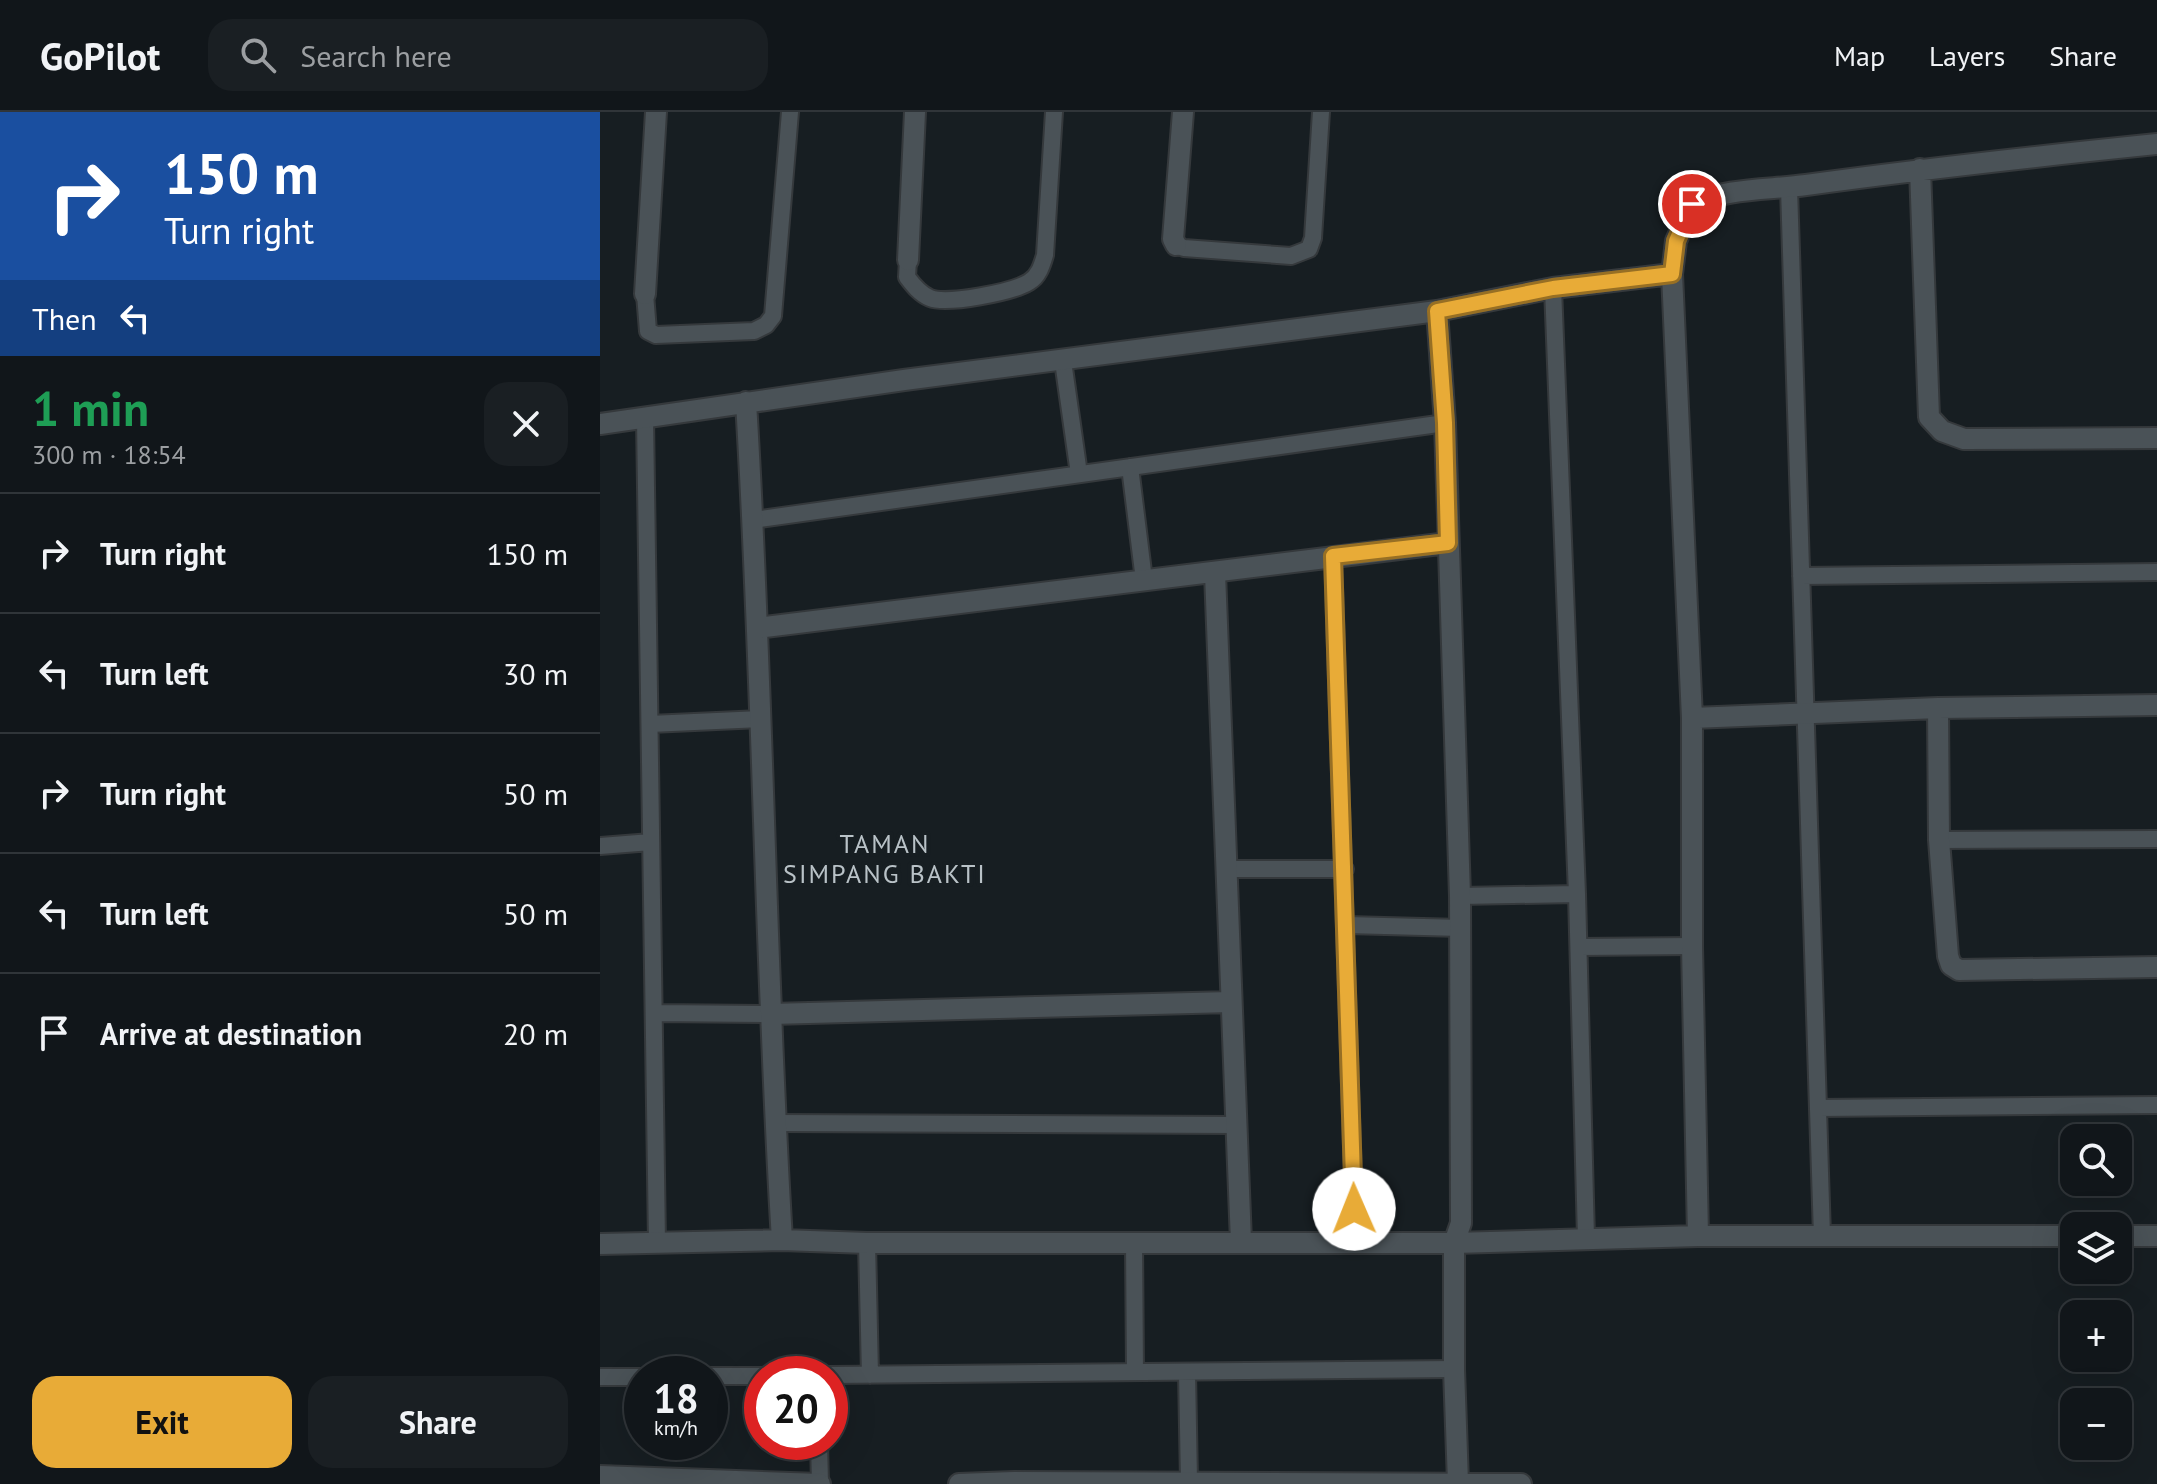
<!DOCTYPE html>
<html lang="en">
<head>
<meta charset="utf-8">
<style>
  :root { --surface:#11161a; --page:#1a1f23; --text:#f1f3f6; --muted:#9c9fa2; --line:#303539; --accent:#e8ab37 }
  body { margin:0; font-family:"PT Sans",sans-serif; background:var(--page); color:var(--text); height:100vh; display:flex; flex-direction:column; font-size:30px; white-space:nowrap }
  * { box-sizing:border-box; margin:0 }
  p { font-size:26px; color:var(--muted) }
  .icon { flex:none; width:44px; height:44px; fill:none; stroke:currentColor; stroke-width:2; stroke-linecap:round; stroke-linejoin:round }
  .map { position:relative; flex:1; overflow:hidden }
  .panel { display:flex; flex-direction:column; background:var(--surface); width:600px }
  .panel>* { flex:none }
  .guide { background:#1a4fa0; color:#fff; overflow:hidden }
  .buttons { position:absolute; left:1460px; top:1012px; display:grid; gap:16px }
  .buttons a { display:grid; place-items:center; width:72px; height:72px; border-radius:16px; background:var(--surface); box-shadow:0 8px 32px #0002,0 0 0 2px var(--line); font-size:40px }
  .speed { position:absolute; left:24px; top:1244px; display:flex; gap:16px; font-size:40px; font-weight:700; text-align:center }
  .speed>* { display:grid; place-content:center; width:104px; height:104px; border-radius:50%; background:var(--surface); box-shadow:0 8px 32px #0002,0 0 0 2px var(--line); line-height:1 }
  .speed small { font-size:20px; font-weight:400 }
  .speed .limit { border:12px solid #d22; background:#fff; color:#111 }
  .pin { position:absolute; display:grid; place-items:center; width:68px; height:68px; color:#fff; margin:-34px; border:4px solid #fff; border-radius:50%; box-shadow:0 2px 8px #0007 }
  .me { position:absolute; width:88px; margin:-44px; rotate:359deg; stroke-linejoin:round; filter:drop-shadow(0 0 6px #0008) }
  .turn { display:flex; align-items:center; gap:28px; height:168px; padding:0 32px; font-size:36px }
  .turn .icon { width:104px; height:104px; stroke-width:2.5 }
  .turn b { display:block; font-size:56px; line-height:68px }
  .then { display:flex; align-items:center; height:76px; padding:0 32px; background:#0003; gap:16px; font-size:30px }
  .round { display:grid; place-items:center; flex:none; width:84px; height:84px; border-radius:24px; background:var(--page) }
  .summary { display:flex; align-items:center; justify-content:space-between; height:136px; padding:0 32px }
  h1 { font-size:48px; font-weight:800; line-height:60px; color:#1e9e55 }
  .action { display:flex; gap:16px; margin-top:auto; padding:16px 32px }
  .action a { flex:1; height:92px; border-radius:24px; background:var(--accent); color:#111; font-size:32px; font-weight:800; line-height:92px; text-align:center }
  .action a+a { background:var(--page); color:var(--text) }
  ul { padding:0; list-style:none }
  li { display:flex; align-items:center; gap:24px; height:120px; padding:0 32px; border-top:2px solid var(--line) }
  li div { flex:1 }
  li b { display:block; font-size:30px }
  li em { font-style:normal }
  header { display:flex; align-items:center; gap:48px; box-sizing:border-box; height:112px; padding:0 40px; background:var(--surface); border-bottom:2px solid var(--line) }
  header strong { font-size:38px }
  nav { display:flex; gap:44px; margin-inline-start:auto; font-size:28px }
  .search { width:560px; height:72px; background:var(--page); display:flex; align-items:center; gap:20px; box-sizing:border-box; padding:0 28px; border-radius:24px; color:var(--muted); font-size:30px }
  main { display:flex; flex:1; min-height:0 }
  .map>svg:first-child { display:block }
</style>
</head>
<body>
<header>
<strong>GoPilot</strong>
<div class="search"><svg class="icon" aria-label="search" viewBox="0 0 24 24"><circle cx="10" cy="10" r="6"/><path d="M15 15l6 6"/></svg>Search here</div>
<nav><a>Map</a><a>Layers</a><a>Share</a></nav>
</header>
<main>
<section class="panel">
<div class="guide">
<div class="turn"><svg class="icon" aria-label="right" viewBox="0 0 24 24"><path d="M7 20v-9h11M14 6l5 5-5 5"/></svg><div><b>150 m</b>Turn right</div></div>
<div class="then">Then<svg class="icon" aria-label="left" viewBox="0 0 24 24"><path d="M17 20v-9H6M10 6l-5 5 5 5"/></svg></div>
</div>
<div class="summary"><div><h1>1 min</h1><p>300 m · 18:54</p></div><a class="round"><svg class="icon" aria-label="close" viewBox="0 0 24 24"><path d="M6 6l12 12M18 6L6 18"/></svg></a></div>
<ul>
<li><svg class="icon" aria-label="right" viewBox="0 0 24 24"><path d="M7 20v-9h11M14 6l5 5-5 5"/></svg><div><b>Turn right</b></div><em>150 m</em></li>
<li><svg class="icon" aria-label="left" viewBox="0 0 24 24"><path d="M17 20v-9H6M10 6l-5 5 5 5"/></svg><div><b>Turn left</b></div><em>30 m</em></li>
<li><svg class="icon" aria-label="right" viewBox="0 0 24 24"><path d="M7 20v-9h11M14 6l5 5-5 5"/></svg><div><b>Turn right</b></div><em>50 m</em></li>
<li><svg class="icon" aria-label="left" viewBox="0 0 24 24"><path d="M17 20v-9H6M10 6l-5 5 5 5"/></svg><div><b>Turn left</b></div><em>50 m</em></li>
<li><svg class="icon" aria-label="arrive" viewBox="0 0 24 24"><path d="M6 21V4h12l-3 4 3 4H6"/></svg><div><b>Arrive at destination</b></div><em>20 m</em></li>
</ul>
<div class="action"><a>Exit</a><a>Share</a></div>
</section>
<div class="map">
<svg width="1557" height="1372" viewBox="0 0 1557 1372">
  <rect width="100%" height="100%" fill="#171e22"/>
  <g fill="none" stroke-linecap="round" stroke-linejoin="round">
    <defs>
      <path id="lane" d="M1189,76l33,1048
        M576,133l8,3 107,8 18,-7 4,-11 8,-126
        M308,148l-1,17c6,8 13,17 23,21 17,7 83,-6 99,-16 10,-6 13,-17 16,-27l9,-143
        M953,176l24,606 9,344
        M45,182l3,37 8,4 98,-4 12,-6 7,-9 17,-204
        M463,249l16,113
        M45,306l12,825
        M530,355l14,113
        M153,408l692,-97
        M733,444l22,685
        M1201,464l356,-4
        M50,612l111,-5
        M1339,728l218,-1
        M0,734l51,-4
        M627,757h118
        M860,784l117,-2
        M747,813l114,3
        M979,835l113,-1
        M54,901l117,1
        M1218,996l339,-3
        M175,1011l460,2
        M534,1129l1,131
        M267,1131l3,132
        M587,1260l2,110
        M230,1263l624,-6
        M110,1264h52
        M0,1265h42
        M219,1330l1,42"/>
      <path id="street" d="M1320,57l9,248 13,14 22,8 193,-1
        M576,133l-3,-6 10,-127
        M308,148l7,-148
        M45,182l11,-182
        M837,199l8,112 15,473 1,327 -7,20v126l4,114
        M146,290c17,279 19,559 36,838
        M0,312l304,-44 533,-69 116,-23 119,-14
        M615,461l26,669
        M157,516l691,-85
        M1338,596l1,132 9,116 3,9 8,5 198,-3
        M1092,606l246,-10 219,-3
        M171,902l460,-12
        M1098,1124l-6,-290v-228l-20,-444 4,-33 16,-37c34,-16 76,-14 114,-19 116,-16 234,-29 351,-41
        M1518,1124h39
        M0,1132l182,-4 85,3h587l244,-7h376
        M0,1364l220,8
        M359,1372l55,-2 507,2"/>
    </defs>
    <!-- lane casing -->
    <use href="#lane" stroke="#35393c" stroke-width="20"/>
    <!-- street casing -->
    <use href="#street" stroke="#35393c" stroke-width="24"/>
    <!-- lane -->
    <use href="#lane" stroke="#4a5257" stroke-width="16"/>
    <!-- street -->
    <use href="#street" stroke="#4a5257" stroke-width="20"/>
  </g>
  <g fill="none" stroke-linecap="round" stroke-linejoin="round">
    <defs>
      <path id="route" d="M754,1097l-21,-653 115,-13 -3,-120 -8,-112 116,-23 119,-14 4,-33 16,-37"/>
    </defs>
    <!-- route casing -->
    <use href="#route" stroke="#976f24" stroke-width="20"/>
    <!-- route -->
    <use href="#route" stroke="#e8ab37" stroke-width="14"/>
  </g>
  <g text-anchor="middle" stroke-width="8" stroke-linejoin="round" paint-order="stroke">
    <!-- neighbourhood labels -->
    <g font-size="26" letter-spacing="2" fill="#b9c2c7" stroke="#171e22">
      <text x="285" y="741">TAMAN<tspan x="285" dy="30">SIMPANG BAKTI</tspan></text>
    </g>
  </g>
</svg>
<div class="buttons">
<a><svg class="icon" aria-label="search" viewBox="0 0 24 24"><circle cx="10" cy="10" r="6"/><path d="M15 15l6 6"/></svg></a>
<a><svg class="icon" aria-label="layers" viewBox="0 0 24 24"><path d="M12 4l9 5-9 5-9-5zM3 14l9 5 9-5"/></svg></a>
<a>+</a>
<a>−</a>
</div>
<div class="speed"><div>18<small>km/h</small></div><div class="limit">20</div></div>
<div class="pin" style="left:1092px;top:92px;background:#d93025"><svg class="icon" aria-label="arrive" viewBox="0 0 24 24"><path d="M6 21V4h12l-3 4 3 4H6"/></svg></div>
<svg class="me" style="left:754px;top:1097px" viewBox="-20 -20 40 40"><circle r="19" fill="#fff"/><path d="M0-13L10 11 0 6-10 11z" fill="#e8ab37"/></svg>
</div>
</main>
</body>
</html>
